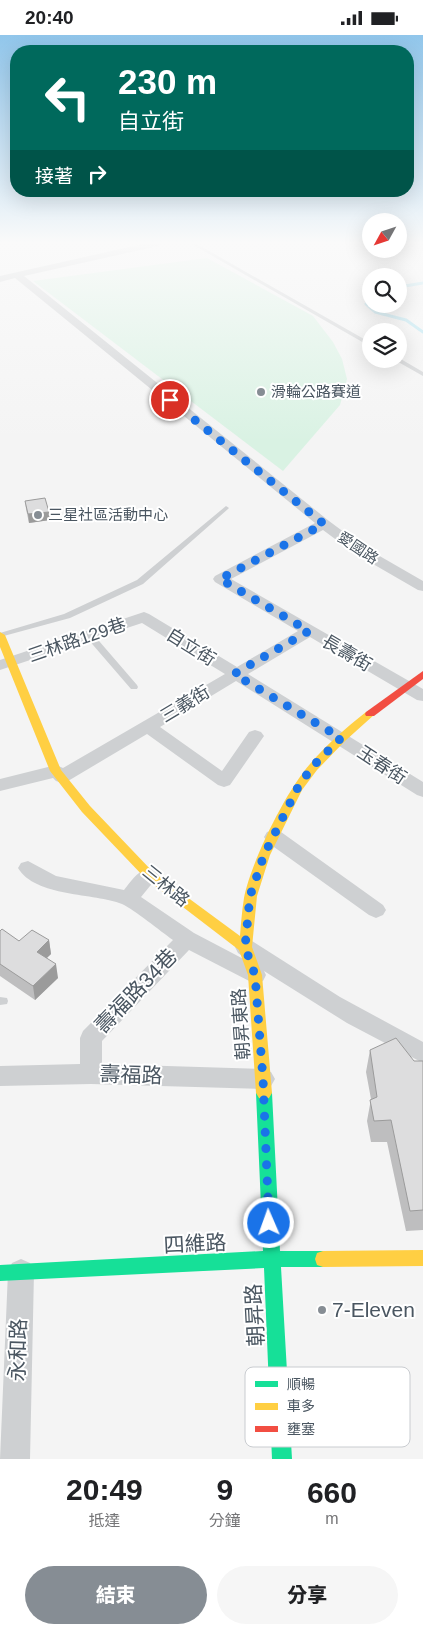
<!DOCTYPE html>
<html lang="zh-TW">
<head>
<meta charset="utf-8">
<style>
  :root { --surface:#fff; --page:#f6f6f6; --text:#202124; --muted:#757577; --accent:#868d94 }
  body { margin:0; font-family:Helvetica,"Noto Sans TC",sans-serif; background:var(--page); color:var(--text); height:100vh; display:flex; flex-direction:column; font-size:19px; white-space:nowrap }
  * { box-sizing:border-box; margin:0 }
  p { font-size:16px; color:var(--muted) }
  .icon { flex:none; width:28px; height:28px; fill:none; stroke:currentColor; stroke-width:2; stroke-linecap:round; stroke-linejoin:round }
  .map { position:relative; height:1424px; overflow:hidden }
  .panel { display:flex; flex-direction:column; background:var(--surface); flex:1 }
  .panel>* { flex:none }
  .top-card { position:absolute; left:10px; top:10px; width:404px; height:152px; border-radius:20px; box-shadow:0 5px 20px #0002; background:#00695c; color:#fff; overflow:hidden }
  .needle { width:32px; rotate:230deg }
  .tools { position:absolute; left:362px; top:178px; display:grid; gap:10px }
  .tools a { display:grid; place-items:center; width:45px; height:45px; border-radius:50%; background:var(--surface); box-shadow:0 5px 20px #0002; font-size:25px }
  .pin { position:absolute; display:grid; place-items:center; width:42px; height:42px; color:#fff; margin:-21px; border:2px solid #fff; border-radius:50%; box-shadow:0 1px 5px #0007 }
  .me { position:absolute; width:55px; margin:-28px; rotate:358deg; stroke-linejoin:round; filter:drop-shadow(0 0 4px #0008) }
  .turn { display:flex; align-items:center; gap:18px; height:105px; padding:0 25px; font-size:22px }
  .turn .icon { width:65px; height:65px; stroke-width:2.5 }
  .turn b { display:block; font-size:35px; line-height:42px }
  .then { display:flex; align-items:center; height:48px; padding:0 25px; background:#0003; gap:10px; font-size:19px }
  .eta { display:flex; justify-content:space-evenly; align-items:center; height:85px; text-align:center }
  .eta b { font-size:30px; font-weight:800; line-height:35px }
  .primary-button { display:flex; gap:10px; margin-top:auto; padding:10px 25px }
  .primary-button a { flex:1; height:58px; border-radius:30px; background:var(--accent); color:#fff; font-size:20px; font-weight:800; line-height:58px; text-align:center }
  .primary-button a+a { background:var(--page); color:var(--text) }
  .status { display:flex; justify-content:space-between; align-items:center; height:35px; padding:0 25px; background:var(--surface); direction:ltr }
  .status svg { height:14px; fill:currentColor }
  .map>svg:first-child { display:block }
</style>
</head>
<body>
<div class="status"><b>20:40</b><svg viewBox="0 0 49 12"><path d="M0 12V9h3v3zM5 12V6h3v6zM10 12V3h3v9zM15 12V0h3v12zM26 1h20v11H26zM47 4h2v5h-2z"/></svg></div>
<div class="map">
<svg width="423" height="1424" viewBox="0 0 423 1424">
  <rect width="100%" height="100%" fill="#f4f4f4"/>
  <!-- green -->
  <path fill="#d9f2e3" d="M207,223l106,58 20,26 9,17 5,20 -7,26 -57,66 -250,-190z"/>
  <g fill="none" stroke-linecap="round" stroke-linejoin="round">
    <!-- stream -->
    <path stroke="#aee2f0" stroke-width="3" d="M399,252l24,-4
      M371,263l-5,6 9,8 31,8 17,12"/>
    <!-- lane -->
    <path fill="#ced0d2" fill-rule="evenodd" d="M190,208h5l176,100v4z
      M399,323l24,14v4l-30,-17z
      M226,471l3,2 -1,1 -85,75 -73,34 -70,19v-4l64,-19 73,-34z
      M87,599h6l44,51 1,2 -1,2h-6l-44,-51 -1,-2z
      M0,962l7,1 1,3 -1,3 -7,1z"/>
    <!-- street -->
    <path fill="#ced0d2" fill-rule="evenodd" d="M147,208h15l-4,3 -134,30 305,245 35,26 59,34v10l-5,-1 -64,-37 -31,-23 -92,49 192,110v12l-6,-1 -107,-63 -62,37 175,108v15l-6,-2 -181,-114 -76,46 62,44 27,-39 6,-2 6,2 3,4 -34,49 -6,2 -6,-2 -71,-51 -79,47 -6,2 -6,-2 -3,-3 -53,13v-12l56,-14 7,3 162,-94 -83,-51 -142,47v-10l144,-48 5,2 88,53 61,-36 -83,-49 -2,-3 2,-3 100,-53 -300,-245 -15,4v-6z
      M274,795l7,2 102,73 3,5 -3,5 -7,3 -7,-3 -102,-73 -3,-5 3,-5z
      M28,826l28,15 68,14c9,-11 17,-25 32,-20l3,5 -18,22 53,36 61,32 -17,-12 -3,-6 3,-6 7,-2 7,2 88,56 83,45v21l-76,-40 -83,-52 2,4 -3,6 -8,3 -66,-34 -87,91v23l161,5 8,3 4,7 -4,7 -8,3 -172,-5 -91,2v-20l80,-2v-26l3,-7 90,-91c-13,-9 -38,-30 -51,-36 -27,-11 -87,-7 -104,-36l3,-5z
      M21,1224l9,4 4,9 -4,187h-30l8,-187 4,-9z"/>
    <!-- fast -->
    <path fill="#16e098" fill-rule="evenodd" d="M264,1051l5,2 3,5 8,158h43l6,2 2,6 -2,6 -6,2h-42l11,192h-20l-8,-191 -264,13v-16l263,-14 -7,-158 3,-5z"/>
    <!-- slow -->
    <path fill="#ffcf43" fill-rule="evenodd" d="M0,597l5,3 56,135 29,36 63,66 87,64c1,-13 2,-26 4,-38 7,-36 42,-107 66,-134 17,-20 36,-36 56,-52l4,-1 5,3 -30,27 -28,29 -15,20 -32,65 -13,41 -5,51 10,28 10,118 -3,5 -5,2 -5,-2 -3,-5 -8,-118 -9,-25 -94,-72 -63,-66 -32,-41 -50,-124z
      M423,1215v16l-100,1 -6,-2 -2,-6 2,-6 6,-2z"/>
    <!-- jam -->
    <path fill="#f24e42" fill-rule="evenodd" d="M423,636v8l-49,37h-8l-1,-2 1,-2z"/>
  </g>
  <!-- wall -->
  <path fill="#bebebf" d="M25,466l24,11 1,8 -21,3 -3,-14z
    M0,896l19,10 30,-1 2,14 -4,4 11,20 -23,22 -35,-24z
    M370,1015l44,11h9v169l-17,1 -19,-89h-16l-4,-21 4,-22 -5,-27z"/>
  <!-- shaded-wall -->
  <path fill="#9b9b9b" d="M49,477l1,8 -21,3 -1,-9z
    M49,905l2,14 -12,11 -2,-13z
    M56,929l2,14 -23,22 -2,-14z"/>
  <!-- building -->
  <path fill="#ddddde" stroke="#9b9b9b" d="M45,463l4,14 -21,2 -3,-13z
    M2,894l17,12 13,-11 17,10 -12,12 19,12 -23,22 -33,-22v-33z
    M396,1003l18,23h9v149l-13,1 -19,-91 -17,1 -4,-21 7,-3 -7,-47z"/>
  <!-- sky -->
  <linearGradient id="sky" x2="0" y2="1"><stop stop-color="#91c6eb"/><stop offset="0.51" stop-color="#fafafa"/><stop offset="1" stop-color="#fafafa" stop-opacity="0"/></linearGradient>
  <rect width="423" height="407" fill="url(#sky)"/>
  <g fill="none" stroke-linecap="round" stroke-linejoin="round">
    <!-- route -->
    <path stroke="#1a73e8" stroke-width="9" stroke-dasharray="0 16.2" d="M170,365l154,124 -104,55 89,52 -75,43 107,64 -29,29 -15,22 -33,66 -14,41 -5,51 10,28 8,104 6,144"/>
  </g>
  <!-- markers -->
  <g fill="#868d94" stroke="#fff" stroke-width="2">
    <circle cx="261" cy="357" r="5"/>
    <circle cx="38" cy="480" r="5"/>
    <circle cx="322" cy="1275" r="5"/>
  </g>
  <g text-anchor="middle" stroke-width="4" stroke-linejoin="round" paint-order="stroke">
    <!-- far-poi labels -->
    <g font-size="15" fill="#4a5661" stroke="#fff" text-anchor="start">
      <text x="271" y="362">滑輪公路賽道</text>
      <text x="48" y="485">三星社區活動中心</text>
    </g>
    <!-- far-street labels -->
    <g font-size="15" fill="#4a5661" stroke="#fff">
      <text transform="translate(358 513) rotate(34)" y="5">愛國路</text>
    </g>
    <!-- street labels -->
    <g font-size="18" fill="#4a5661" stroke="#fff">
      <text transform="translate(77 605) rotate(-19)" y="6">三林路129巷</text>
      <text transform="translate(191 612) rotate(32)" y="6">自立街</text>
      <text transform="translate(347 618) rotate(30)" y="6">長壽街</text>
      <text transform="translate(185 669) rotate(-31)" y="6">三義街</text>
      <text transform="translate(382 730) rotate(33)" y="6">玉春街</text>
      <text transform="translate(166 851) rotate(39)" y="6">三林路</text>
      <text transform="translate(241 989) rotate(-94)" y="6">朝昇東路</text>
    </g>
    <!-- near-street labels -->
    <g font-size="21" fill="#4a5661" stroke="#fff">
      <text transform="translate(136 956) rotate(-46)" y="7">壽福路34巷</text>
      <text transform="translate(131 1040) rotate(2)" y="7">壽福路</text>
      <text transform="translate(195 1209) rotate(-3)" y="7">四維路</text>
      <text transform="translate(255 1280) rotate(-93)" y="7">朝昇路</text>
      <text transform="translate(18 1315) rotate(-88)" y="7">永和路</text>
    </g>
    <!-- near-poi labels -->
    <g font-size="21" fill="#4a5661" stroke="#fff" text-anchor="start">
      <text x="332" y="1282">7-Eleven</text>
    </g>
  </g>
  <!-- legend -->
  <rect x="245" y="1332" width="165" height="80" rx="8" fill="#fff" stroke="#c9ccd0" stroke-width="1"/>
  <rect x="255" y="1346" width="23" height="6" fill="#16e098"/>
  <rect x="255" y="1368" width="23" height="7" fill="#ffcf43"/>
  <rect x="255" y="1391" width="23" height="6" fill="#f24e42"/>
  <g font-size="14" fill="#4a5661">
    <text x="287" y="1354">順暢</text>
    <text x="287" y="1376">車多</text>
    <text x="287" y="1399">壅塞</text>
  </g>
</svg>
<div class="tools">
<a><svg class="needle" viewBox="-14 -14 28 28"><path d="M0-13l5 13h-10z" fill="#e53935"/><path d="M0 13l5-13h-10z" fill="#757577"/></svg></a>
<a><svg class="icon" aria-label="search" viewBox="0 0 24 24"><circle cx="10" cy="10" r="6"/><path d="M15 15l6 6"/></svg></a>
<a><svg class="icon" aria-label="layers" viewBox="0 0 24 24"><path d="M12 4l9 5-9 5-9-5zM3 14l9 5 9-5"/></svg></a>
</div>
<div class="pin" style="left:170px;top:365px;background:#d93025"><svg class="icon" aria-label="arrive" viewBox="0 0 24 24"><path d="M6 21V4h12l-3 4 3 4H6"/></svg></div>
<svg class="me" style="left:269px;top:1188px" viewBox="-20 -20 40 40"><circle r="17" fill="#1a73e8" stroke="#fff" stroke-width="3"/><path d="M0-11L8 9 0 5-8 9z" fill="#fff"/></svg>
<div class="top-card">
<div class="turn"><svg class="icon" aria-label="left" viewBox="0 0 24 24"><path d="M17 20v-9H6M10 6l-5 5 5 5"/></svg><div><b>230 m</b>自立街</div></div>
<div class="then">接著<svg class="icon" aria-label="right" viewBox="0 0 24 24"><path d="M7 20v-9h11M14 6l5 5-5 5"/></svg></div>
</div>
</div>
<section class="panel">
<div class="eta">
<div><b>20:49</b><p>抵達</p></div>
<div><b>9</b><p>分鐘</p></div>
<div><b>660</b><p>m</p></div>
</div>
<div class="primary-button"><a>結束</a><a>分享</a></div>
</section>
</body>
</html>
